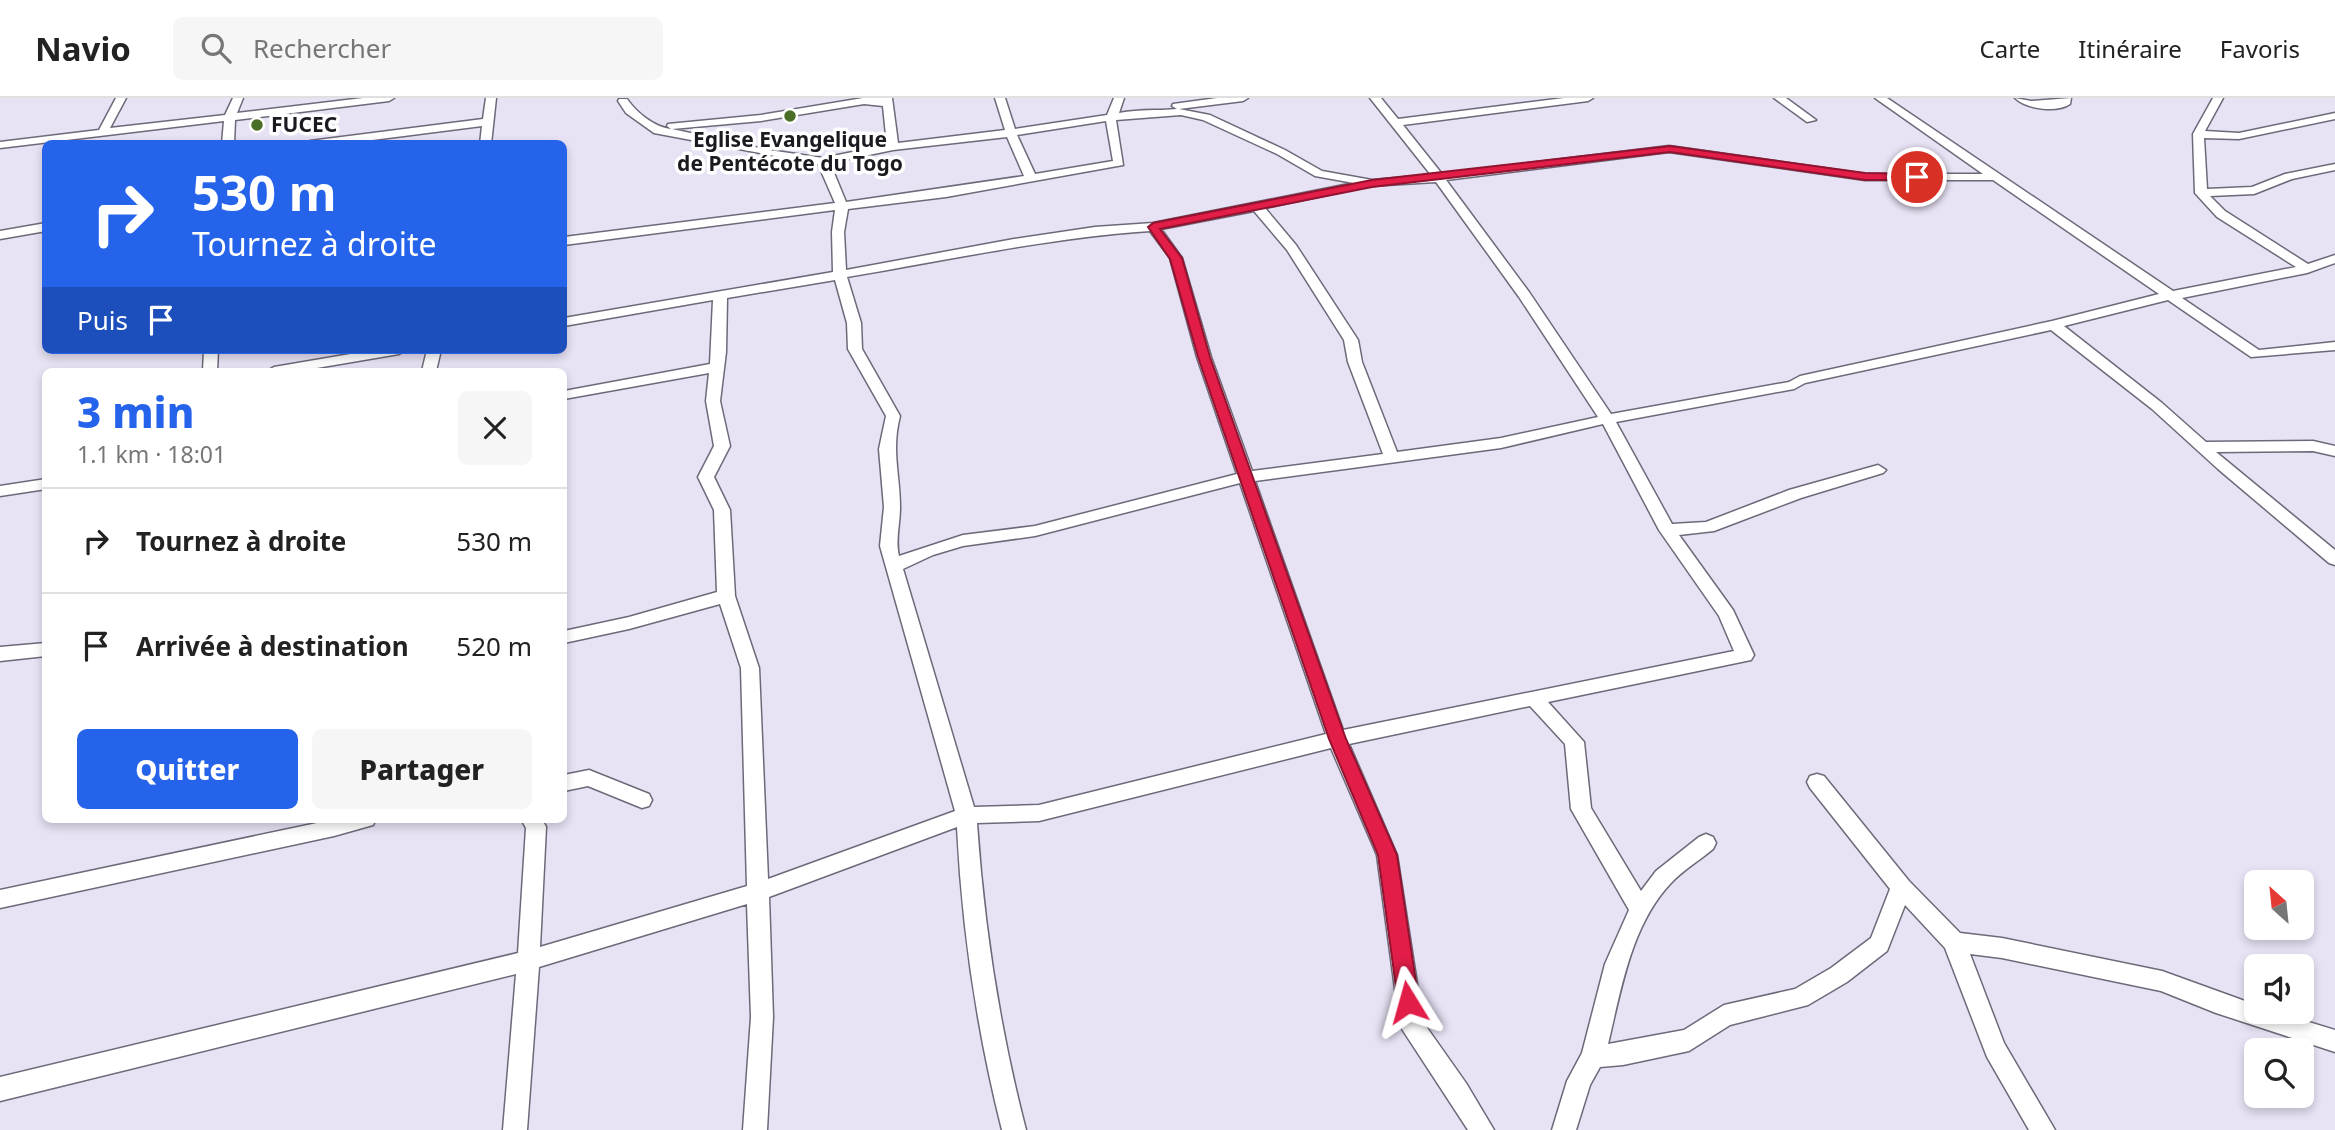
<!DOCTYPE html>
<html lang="fr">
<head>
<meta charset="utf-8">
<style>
  :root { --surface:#fff; --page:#f6f6f6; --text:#222; --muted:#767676; --line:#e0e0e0; --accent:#2563eb }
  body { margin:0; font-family:"Noto Sans",sans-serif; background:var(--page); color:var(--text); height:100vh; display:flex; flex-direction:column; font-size:26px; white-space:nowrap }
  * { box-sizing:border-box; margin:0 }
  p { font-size:23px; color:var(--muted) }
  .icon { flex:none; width:38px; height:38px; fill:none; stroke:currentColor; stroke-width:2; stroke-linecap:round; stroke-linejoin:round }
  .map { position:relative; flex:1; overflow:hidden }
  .drawer { position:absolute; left:42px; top:270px; width:525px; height:455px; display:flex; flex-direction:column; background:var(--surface); border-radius:10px; box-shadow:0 4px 10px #0003 }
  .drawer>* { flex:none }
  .guide { position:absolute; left:42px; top:42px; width:525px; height:214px; border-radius:10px; box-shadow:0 4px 10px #0003; background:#2563eb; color:#fff; overflow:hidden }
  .needle { width:46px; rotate:333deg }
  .fabs { position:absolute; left:2244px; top:772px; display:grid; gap:14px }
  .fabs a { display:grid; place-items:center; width:70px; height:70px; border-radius:10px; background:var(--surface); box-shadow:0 4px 10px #0003; font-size:35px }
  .pin { position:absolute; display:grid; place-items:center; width:60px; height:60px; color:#fff; margin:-30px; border:4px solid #fff; border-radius:50%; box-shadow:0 2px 7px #0007 }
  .me { position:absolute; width:77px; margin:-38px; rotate:352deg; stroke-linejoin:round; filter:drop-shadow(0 0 5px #0008) }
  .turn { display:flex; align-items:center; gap:24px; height:147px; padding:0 35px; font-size:32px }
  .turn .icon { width:91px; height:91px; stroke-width:2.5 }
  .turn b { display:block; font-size:49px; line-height:60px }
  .then { display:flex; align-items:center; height:66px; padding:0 35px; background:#0003; gap:14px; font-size:26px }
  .round { display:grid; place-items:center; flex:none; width:74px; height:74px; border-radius:10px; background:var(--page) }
  .headline { display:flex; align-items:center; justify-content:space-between; height:119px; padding:0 35px }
  h1 { font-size:42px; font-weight:800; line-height:52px; color:var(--accent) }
  .action { display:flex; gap:14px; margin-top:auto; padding:14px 35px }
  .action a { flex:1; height:80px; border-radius:10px; background:var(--accent); color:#fff; font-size:28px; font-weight:800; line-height:80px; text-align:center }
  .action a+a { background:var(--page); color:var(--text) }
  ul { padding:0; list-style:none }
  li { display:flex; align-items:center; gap:21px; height:105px; padding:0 35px; border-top:2px solid var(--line) }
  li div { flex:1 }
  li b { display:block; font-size:26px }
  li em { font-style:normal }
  header { display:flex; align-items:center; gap:42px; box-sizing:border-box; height:98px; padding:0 35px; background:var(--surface); border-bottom:2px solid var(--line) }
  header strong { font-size:33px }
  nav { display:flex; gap:38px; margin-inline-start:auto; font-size:24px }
  .search { width:490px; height:63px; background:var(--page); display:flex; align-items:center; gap:18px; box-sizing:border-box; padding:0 24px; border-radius:10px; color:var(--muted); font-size:26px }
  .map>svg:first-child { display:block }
</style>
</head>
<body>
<header>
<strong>Navio</strong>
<div class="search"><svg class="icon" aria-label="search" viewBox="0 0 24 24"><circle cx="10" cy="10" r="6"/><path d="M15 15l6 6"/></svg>Rechercher</div>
<nav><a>Carte</a><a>Itinéraire</a><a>Favoris</a></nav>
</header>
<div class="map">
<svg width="2335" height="1032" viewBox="0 0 2335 1032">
  <rect width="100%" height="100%" fill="#e7e2f4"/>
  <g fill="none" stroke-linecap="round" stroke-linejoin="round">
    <defs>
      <path id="minor" d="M116,0h10l-16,30 115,-13 8,-17h10l-6,15 126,-15h31l-5,3 -154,19 -1,24h-12l2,-23 -224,27v-6l99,-12z
        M486,0h10l-5,46h-11l2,-18 -141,18h-36l5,-3 173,-22z
        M863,0h29l6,45 107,-13 -10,-32h10l10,31 92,-14 7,-17h10l-5,15c22,-4 37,-2 58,-4l-5,-3 1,-2 44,-6h31l-5,3 -64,8 31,6 75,35 37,21 50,9 59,-5 -61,-77h11l17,21 166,-21h29l-5,3 -185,24 39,49 227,-28 196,28h118l-108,-76h12l286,193 123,-24 -79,-50 -22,-24 -2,-59 20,-36h10l-18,33 34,2 96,-20v6l-96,20 -35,-1 3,51 45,-2 33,-13 50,-10v6l-43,9 -38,15 -44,2 15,15 83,53 27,-9v8l-28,10 -125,25 77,52 76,-8v8l-84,7 -83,-57 -104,26 98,77 44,39 107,-1 22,5v10l-22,-5 -97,1 119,98v15l-6,-2 -111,-94 -66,-60 -101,-79 -246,53 -11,6 -178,33 56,102 34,-2 83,-32 89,-25 8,5 -3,3 -82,25 -87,33 -35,4 54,75 21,45 -3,5 -203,42 36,40 7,66 50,83 15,-20 43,-34 7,-3 7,3 3,6 -3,6c-13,11 -30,21 -42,34 -40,42 -50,107 -63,161l76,-14 40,-25 71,-16 36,-21 40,-30 19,-49 -80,-101 -3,-6 3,-6 7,-2 7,2 85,105 51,52 42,5 160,33 94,34v7h20l59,18v22l-119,-39 -55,-22 -159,-33 -32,-4 34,89 51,87h-26l-42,-73 -42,-109 -40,-43 -18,46 -40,31 -39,23 -78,20 -41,26 -66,14 -23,2 -10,18 -14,45h-24l15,-49 15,-28 23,-89 24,-54 -58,-101 -6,-65 -35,-38 -181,38 48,111 26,167 43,61 28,47h-26l-68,-104 -23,-171 -46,-107 -292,73 -62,2c7,103 23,207 49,307h-24c-25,-99 -40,-201 -45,-303l-188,70 4,120 -6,113h-24l8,-113 -4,-113 -208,63 -12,163h-24l13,-156 -516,127v-24l518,-124 8,-125 -5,-9h21l4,8 -6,120 207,-61 -6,-218 -21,-64 -91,25 -65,14v-12l65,-14 88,-25 -3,-82 -16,-33 16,-31 -8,-45 3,-28 -145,26v-8l146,-27 3,-64 -149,26v-8l269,-46 -1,-40 3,-22 -271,35v-8l271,-34 -17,-39 -164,-31 -28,-20 -8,-12 1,-2h8c10,14 27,28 44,30l-4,-3 1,-2 93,-9zM864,6l19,2 4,39 -64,13 -54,-8 -97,-21 89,-8zM1181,17l22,5 74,34 38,22 39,7 -201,40 -58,4 -81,12 -168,31 -2,-38 4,-23 98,-12 177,-32 -7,-45zM1106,23l7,40 -78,13 -18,-39zM1007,39l17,39 -178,26 -16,-39 63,-13zM1669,54l196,28h128l166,114 -107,27 -252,55 -11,6 -178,32 -82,-122 -83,-112zM1436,84l83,115 79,120 -97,21 -104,14 -35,-90 -4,-22 -62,-95 -31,-37 104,-22zM1254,113l33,39 57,90 4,22 35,92 -131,17 -41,-114 -29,-99 -21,-29zM1150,133l20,27 27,99 40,117 -202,52 -72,9 -64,21c-4,-16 1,-31 1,-48 0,-34 -9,-57 0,-92l-38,-67 -1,-26 -14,-46c101,-17 201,-39 303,-46zM835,182l12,43 1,26 38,67 -7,33 5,58 -4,39 75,265 -187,68 -9,-211 -24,-72 -5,-86 -16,-33 16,-31 -10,-45 6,-49 1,-54zM1603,326l56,106 60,86 15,35 -391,79 -88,-249 246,-33zM1240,385l86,251 -287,71 -65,2 -71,-238 30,-14 30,-9 72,-10z
        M1774,0h12l30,22 -9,2z
        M2015,0l16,3 40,-3 -1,6c-13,9 -44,5 -55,-6z
        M46,125v8l-46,8v-8z
        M204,252h14l-1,21h-14z
        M374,252h32l-7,4 -100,17h-32l7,-4z
        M427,252h14l-5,21h-14z
        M46,381v10l-46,7v-10z
        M46,545v13l-46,5v-14z
        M589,672l60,24 3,6 -3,6 -7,2 -54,-22 -24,5v-16z
        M336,721h40l-3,6 -39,11 -334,72v-18z"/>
    </defs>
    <!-- minor casing -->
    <use href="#minor" stroke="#6e6979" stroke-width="3"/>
    <!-- minor -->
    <use href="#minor" fill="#fff" fill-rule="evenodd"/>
  </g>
  <!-- route -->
  <path fill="#e11d48" stroke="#92132f" stroke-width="2" d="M1670,48l195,27 52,1 6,3 -6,3h-52l-195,-28 -298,35 -212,42 22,29 28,99 136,382 51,116 22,147 -3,7 -8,2 -7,-2 -3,-7 -20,-147 -49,-116 -131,-382 -28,-98 -22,-32 5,-4 219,-43z"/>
  <!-- markers -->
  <g fill="#486e28" stroke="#fff" stroke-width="2.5">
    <circle cx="790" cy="18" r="7"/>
    <circle cx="257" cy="27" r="7"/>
  </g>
  <g text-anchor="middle" stroke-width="7" stroke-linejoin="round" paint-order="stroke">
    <!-- far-poi labels -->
    <g font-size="21" font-weight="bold" fill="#1c1a20" stroke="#fff" text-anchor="start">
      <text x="271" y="34">FUCEC</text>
      <text x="790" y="49" text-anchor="middle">Eglise Evangelique<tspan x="790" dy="24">de Pentécote du Togo</tspan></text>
    </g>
  </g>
</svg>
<div class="fabs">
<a><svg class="needle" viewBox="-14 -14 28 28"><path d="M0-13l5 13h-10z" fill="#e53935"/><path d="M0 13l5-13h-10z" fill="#767676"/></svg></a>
<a><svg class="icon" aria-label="sound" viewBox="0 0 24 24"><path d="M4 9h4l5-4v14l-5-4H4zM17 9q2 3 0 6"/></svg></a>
<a><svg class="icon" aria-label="search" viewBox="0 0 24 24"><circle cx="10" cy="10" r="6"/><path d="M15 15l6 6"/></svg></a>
</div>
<div class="pin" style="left:1917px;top:79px;background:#d93025"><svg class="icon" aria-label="arrive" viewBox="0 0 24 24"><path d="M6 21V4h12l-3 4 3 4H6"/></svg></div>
<svg class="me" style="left:1408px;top:904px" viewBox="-20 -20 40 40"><path d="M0-17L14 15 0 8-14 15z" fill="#e11d48" stroke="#fff" stroke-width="4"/></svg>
<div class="guide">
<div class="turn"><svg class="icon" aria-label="right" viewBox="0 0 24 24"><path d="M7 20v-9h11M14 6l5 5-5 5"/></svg><div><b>530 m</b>Tournez à droite</div></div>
<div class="then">Puis<svg class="icon" aria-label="arrive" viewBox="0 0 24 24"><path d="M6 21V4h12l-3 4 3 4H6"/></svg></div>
</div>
<section class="drawer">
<div class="headline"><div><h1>3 min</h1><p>1.1 km · 18:01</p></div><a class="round"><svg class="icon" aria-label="close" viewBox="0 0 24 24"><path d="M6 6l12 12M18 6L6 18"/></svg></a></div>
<ul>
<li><svg class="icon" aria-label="right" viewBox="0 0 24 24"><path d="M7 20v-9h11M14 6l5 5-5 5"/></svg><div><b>Tournez à droite</b></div><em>530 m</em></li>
<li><svg class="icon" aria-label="arrive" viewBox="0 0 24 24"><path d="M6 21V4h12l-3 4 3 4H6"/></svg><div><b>Arrivée à destination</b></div><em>520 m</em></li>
</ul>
<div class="action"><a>Quitter</a><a>Partager</a></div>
</section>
</div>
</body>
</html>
